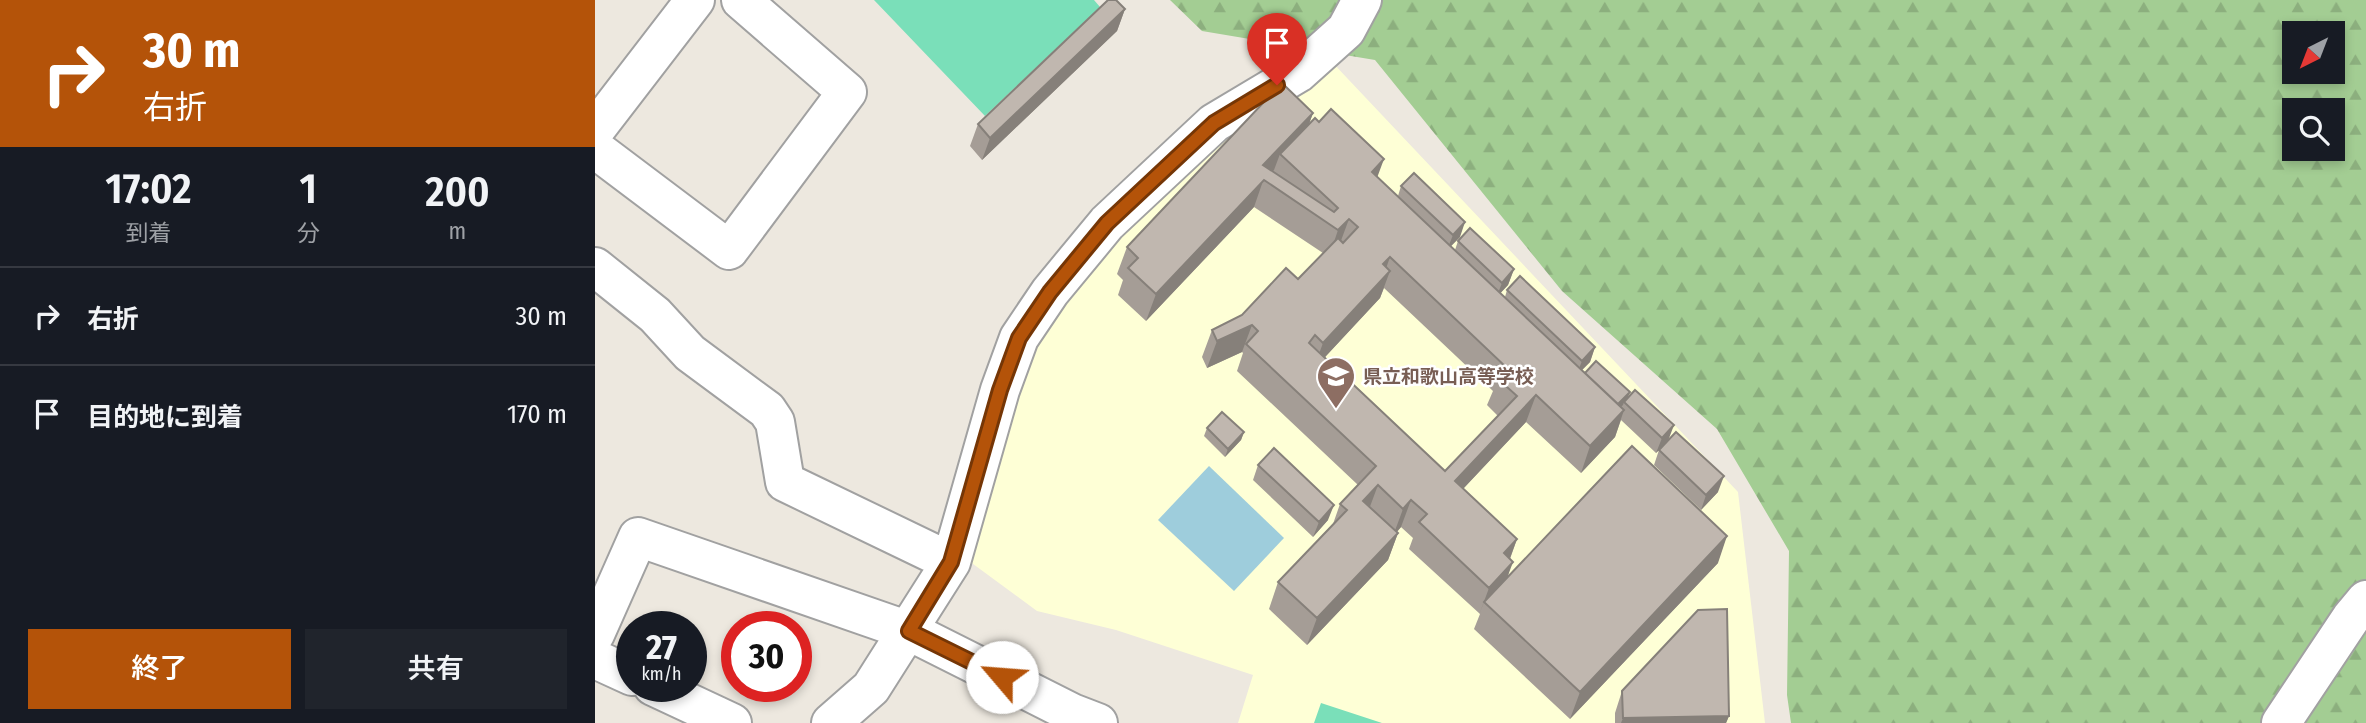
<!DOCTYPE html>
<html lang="ja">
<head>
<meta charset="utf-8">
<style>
  :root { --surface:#171b24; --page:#20242c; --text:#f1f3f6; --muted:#9ea1a6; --line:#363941; --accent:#b45309 }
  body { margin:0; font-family:"Fira Sans Condensed","Noto Sans JP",sans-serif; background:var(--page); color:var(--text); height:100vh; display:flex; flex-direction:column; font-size:26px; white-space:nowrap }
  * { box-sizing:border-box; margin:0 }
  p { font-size:23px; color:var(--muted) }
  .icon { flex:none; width:38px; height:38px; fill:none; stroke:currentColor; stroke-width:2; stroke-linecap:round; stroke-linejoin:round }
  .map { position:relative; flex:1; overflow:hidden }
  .sheet { display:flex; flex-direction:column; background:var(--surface); width:595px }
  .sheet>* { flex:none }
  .hud { background:#b45309; color:#fff; overflow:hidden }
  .needle { width:46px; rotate:222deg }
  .buttons { position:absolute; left:1687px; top:21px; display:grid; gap:14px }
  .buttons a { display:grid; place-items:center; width:63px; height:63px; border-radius:0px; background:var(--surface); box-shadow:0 4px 10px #0003; font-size:35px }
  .speed { position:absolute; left:21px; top:611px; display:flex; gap:14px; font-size:35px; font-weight:700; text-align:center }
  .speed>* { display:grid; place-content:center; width:91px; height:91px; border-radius:50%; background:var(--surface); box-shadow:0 4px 10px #0003; line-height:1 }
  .speed small { font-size:18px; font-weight:400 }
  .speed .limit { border:10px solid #d22; background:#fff; color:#111 }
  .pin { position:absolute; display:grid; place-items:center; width:60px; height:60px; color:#fff; margin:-72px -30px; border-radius:50% 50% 50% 0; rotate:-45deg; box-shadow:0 0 7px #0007 }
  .pin .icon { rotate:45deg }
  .me { position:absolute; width:77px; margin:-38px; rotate:297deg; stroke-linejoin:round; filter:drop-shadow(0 0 5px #0008) }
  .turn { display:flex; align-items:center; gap:24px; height:147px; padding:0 28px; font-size:32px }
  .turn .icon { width:91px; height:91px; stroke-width:2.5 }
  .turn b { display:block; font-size:49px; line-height:60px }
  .eta { display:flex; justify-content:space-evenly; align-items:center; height:119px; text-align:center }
  .eta b { font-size:42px; font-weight:600; line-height:49px }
  .action { display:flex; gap:14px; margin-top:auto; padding:14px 28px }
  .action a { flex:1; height:80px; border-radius:0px; background:var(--accent); color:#fff; font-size:28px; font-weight:600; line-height:80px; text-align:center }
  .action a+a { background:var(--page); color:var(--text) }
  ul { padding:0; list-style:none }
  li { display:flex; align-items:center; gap:21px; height:98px; padding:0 28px; border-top:2px solid var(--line) }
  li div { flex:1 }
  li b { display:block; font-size:26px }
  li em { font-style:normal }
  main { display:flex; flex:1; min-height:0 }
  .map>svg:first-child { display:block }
</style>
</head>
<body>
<main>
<section class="sheet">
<div class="hud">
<div class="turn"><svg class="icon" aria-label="right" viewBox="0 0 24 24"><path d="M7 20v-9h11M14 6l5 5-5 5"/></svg><div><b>30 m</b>右折</div></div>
</div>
<div class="eta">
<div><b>17:02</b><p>到着</p></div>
<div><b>1</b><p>分</p></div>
<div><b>200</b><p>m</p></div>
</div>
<ul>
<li><svg class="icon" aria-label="right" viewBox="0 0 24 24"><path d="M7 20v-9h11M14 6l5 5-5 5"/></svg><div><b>右折</b></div><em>30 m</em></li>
<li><svg class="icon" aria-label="arrive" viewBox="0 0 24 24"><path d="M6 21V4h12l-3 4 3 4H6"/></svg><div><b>目的地に到着</b></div><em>170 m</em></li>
</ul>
<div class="action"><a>終了</a><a>共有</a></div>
</section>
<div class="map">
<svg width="1771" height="723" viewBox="0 0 1771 723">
  <defs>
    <pattern id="forest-firs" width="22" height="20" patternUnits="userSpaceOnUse" patternTransform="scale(1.75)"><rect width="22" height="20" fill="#a3cd93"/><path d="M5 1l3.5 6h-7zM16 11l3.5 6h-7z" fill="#8caf7e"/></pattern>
  </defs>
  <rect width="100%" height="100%" fill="#ede8df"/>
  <!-- education -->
  <path fill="#feffd6" d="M736,61l407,431 27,231h-527l15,-48 -137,-45 -79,-19 -68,-50 66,-233 107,-118 79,-76z"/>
  <!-- forest -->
  <path fill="url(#forest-firs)" fill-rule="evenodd" d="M575,0h1196v723h-575l-4,-28 2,-144 -72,-122 -155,-138 -187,-231 -173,-29zM1699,33h39v39h-39zM1699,110h39v39h-39z"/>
  <!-- pitch -->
  <path fill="#7adfb9" d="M279,0h220l6,7 -115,109z
    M726,703l61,20h-68z"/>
  <!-- water -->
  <path fill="#9ecddc" d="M614,466l75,72 -50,53 -76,-71z"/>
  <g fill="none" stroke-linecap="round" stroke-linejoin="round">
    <defs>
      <path id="minor" d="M0,130l100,-130
        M0,149l134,101 118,-158 -106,-92
        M0,267l60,48 35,38 77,57 8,12 10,60 166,80
        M0,634l43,-97 271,94 163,82 26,10
        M0,659l37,17
        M58,686l79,37
        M236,723l40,-35 80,-126 49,-172 19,-52 31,-46 57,-69 107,-100 84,-50 48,-43 16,-30
        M1686,723l70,-105 15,-18"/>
    </defs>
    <!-- minor casing -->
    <use href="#minor" stroke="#a1a1a1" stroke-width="42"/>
    <!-- minor -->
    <use href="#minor" stroke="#fff" stroke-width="38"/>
  </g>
  <!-- wall -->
  <path fill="#a59d96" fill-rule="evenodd" d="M530,9l-8,22 -135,129 -12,-14 8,-22z
    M718,113l-4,11 68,53 21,19 3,-10 59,51 -9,9 4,4 3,-9 56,28 -6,16 -8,8 5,4 2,-7 88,57 -5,15 -8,8 46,28 90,94 -17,18 -47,-45 5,-15 -3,3 -35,-33 -6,17 -34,36 -55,-51 -63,67 54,50 -7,20 -2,18 210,-14 -148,156 -96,-90 6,-15 -71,-65 4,-11 -12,-11 -4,5 1,1 -10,27 -81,85 -38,-36 9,-27 55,-58 7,-20 18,-19 -121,-114 6,-18 -1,-1 -35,16 -5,-11 10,-27 30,-15 56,-36 25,-26 -69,-46 -108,114 -28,-26 5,-15 -6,-6 10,-27zM789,288l109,103 -6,14 11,11 -53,55 -120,-114 55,-59z
    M612,428l37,4 -3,8 -16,17 -21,-21z
    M663,465l70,55 -15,17 -60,-57z
    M1027,691l107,25 -3,7h-111v-10z"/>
  <!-- shaded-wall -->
  <path fill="#86807a" d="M530,9l-8,22 -135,129 8,-22z
    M718,113l-10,27 -23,14 -6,16 -11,11 -9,26 -108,114 10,-27 107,-129z
    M789,159l-10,27 -2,-14z
    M754,219l-10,27 -10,11 9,-27z
    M870,222l-5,15 -13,13 6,-15z
    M795,257l-8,23 8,-9 -10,27 -67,72 10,-27 60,-79z
    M919,269l-6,16 -12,13 6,-15z
    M657,325l-10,27 -35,16 10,-27z
    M1000,347l-5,15 -14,14 6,-15z
    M1035,392l-3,8 -3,2 -1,3 -8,8 3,-8z
    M941,395l-10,27 -81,86 10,-27z
    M1029,410l-9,27 -34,36 9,-27z
    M1079,425l-6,16 -12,12 6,-15z
    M649,432l-3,8 -16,17 3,-8z
    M1129,476l-6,16 -17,18 5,-15z
    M783,485l-10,27 -5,-11z
    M816,500l-10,27 -8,9 10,-27z
    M739,505l-6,15 -15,17 6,-15z
    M803,533l-10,27 -81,85 10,-27z
    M1132,536l-9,27 -148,156 10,-27z
    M922,539l-10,27 -3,-13z
    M918,562l-10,27 -19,13 -5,13 10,-27z
    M1134,716l-3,7h-105l2,-5z"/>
  <!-- building -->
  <path fill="#c0b7af" stroke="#86807a" stroke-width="2" fill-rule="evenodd" d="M513,0h8l9,9 -135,129 -12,-14z
    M687,83l31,30 -50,52 71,47 4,-4 -58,-54 35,-36 4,4 12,-13 53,50 -12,13 252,238 -34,36 -54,-51 -81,86 62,58 -13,14 9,9 -24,26 -70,-66 8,-8 -16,-14 -8,9 -25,-24 -15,16 35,32 -81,85 -39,-36 69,-72 -7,-6 36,-38 -130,-122 12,-13 -6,-6 -35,16 -5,-11 30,-15 44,-47 12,11 40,-41 5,5 15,-16 -9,-8 -11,11 -74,-50 -108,114 -28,-26 10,-10 -11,-11zM795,257l117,111 -10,10 20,18 -72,75 -136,-128 6,-8 8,8 67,-72 -7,-7z
    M819,173l51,49 -12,13 -52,-49z
    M875,228l44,41 -12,14 -44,-42z
    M925,276l75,71 -13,14 -75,-71z
    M1001,361l34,31 -12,12 -33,-31z
    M1040,390l39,35 -12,13 -38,-36z
    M627,412l22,20 -16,17 -21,-21z
    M1081,432l48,44 -18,19 -47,-45z
    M1037,446l95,90 -147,156 -96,-90z
    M679,448l60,57 -15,17 -61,-57z
    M1132,609l2,107 -106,2 -1,-27 76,-81z"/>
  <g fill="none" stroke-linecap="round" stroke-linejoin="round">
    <defs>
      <path id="route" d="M407,677l-93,-46 42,-69 49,-172 19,-52 31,-46 57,-69 107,-100 63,-38"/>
    </defs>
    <!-- route casing -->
    <use href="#route" stroke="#753606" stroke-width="18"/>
    <!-- route -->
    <use href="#route" stroke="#b45309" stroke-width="12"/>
  </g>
  <!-- icons -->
  <defs>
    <symbol id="school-pin" viewBox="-11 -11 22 30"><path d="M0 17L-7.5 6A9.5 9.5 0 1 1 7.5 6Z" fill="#8d6e63" stroke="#fff"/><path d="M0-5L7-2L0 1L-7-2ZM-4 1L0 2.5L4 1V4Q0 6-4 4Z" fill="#fff"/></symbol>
  </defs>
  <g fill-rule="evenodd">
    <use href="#school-pin" x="719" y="354" width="44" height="60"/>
  </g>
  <g text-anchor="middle" stroke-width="5" stroke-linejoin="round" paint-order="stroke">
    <!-- education labels -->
    <g font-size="19" font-weight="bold" fill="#785e54" stroke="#fff" text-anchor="start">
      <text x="768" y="383">県立和歌山高等学校</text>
    </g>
  </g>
</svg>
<div class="buttons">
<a><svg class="needle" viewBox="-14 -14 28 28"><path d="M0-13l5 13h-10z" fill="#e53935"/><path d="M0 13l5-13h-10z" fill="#9ea1a6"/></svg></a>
<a><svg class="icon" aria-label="search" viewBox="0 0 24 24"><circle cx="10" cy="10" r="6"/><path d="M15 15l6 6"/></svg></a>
</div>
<div class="speed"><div>27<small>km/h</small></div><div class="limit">30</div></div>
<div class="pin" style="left:682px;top:85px;background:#d93025"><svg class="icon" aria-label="arrive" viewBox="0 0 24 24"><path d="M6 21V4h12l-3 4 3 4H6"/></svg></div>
<svg class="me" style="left:407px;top:677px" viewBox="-20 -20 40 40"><circle r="19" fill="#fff"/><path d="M0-13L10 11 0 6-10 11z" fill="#b45309"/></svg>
</div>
</main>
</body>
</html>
